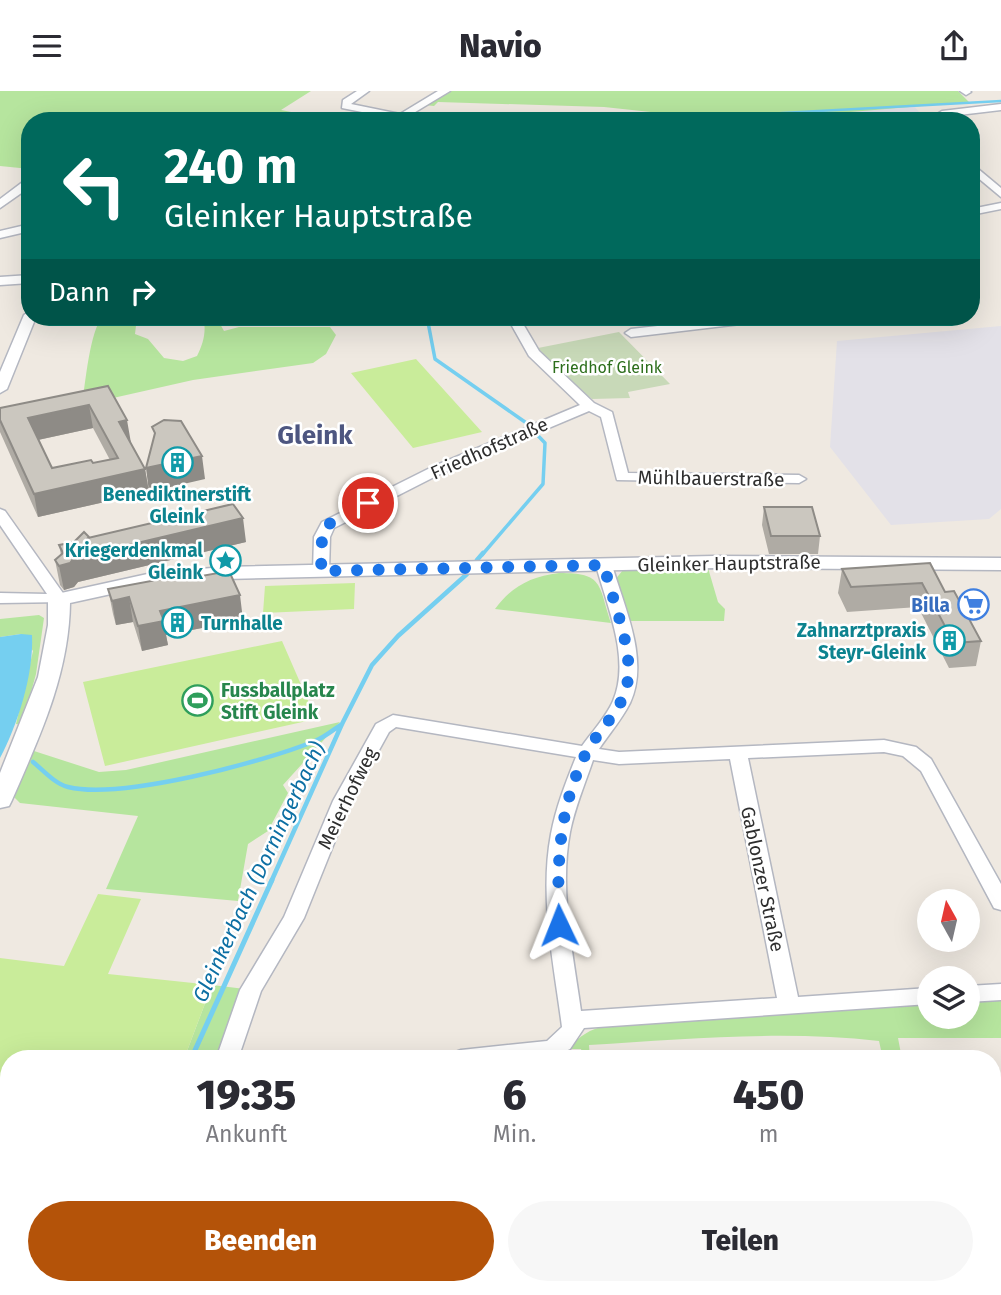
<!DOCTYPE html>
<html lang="de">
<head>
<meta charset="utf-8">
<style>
  :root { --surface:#fff; --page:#f7f7f7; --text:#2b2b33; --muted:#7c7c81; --accent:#b45309 }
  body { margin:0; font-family:"Fira Sans",sans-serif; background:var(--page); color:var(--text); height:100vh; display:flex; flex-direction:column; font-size:26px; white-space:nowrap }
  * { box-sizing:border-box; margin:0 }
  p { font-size:23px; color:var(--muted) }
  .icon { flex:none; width:38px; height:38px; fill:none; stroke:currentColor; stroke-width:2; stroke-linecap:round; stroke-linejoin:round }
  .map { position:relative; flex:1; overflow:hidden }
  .details { position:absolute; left:0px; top:959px; width:1001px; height:245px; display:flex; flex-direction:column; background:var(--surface); border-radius:28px 28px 0 0; box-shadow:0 7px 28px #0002 }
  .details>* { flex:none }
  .hud { position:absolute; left:21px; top:21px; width:959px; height:214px; border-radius:28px; box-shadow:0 7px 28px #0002; background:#00695c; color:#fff; overflow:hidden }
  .needle { width:46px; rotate:352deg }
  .fabs { position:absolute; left:917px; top:798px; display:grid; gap:14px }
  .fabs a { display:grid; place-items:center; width:63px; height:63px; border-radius:50%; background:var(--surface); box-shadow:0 7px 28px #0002; font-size:35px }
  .pin { position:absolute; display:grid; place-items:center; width:60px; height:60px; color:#fff; margin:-30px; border:4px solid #fff; border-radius:50%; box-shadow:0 2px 7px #0007 }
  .me { position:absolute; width:77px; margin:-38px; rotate:358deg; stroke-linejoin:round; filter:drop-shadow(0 0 5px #0008) }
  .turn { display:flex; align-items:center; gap:24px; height:147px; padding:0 28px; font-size:32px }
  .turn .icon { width:91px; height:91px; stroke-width:2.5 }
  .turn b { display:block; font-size:49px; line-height:60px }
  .then { display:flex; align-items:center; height:66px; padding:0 28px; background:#0003; gap:14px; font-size:26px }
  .eta { display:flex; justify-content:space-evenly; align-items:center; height:119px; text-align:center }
  .eta b { font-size:42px; font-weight:800; line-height:49px }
  .cta { display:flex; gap:14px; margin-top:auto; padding:14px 28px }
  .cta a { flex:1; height:80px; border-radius:42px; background:var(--accent); color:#fff; font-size:28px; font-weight:800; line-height:80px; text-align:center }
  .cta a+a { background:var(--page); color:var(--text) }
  header { display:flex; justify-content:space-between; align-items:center; height:91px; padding:0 28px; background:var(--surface); font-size:32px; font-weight:800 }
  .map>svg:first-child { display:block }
</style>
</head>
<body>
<header><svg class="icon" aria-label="menu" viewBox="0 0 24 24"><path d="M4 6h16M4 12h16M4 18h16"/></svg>Navio<svg class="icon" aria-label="share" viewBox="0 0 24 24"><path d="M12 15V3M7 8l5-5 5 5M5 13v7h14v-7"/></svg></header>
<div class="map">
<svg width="1001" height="1204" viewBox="0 0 1001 1204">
  <rect width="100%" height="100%" fill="#efe9e1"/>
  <!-- industrial -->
  <path fill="#e3e1e8" d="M914,15l13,15h-184z
    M1001,235v183l-12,10 -98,6 -61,-78 7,-106z"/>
  <!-- green -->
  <path fill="#b6e59e" d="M0,0h311l-30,19 56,11h-307v48l-30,-3z
    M448,0h510l11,11 -226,19h-45l18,-2 -112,-12 -166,-5 -4,4 -10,-1z
    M103,226h34l-2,17 13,5 16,19 19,3 14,-5c6,-12 10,-25 6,-39h18l-2,5 5,9 15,-4h91l6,8 -10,19 -13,9 -120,17 -111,25c3,-19 8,-77 21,-88z
    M708,477l10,34 7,7 -1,12h-95l-15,-40 9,-11z
    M559,482c45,0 39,11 52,50l-116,-14c17,-23 35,-32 64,-36z
    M39,524l5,3 -8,56 -14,51 -6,-1 17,-73 -12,-17 -21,3v-18z
    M340,631l-57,63 5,8 -20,38 -20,13 -10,57 -132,-12 32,-73 -118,-13 -7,-7 21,-45 65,21 27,-2z
    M212,894l33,4 -25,70h-36z
    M1001,906v41h-103l4,21h-19l-4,-18c-95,-11 -194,-2 -290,4l1,14h-6l-3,-10h-11c9,-14 20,-19 36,-24l323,-24v16h39v-18z"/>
  <!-- cemetery -->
  <path fill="#c8d9b8" d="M619,241l51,52 -42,8 2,6 -38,1 -31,-25 -23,-26z"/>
  <!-- pitch -->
  <path fill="#c9ec9a" d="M416,268l66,73 -69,16 -62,-75z
    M355,492l-1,26 -91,4 2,-27z
    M282,550l34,78 -211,47 -22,-84z
    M98,803l43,5 -33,75 104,11 -28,74h-175v227h89l-3,9h-95v-337l64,8z"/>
  <!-- water -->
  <path fill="#75cff0" d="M21,543l11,1c2,38 -14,89 -32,123v-121z"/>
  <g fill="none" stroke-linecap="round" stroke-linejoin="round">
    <!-- stream-far3 -->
    <path stroke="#75cff0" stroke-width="2.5" d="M706,30l76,-8 219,-12"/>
    <!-- stream-far2 -->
    <path stroke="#75cff0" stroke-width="3.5" d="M427,226l8,42 90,63 20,21 -2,41 -61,71"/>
    <!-- stream-far1 -->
    <path stroke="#75cff0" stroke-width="4.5" d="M477,469l6,-7
      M33,671c10,8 22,22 35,25 52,13 196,-25 247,-46 10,-4 18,-11 27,-17
      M271,791l71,-158 30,-59 26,-29 69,-62"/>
    <!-- stream -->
    <path stroke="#75cff0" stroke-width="5" d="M191,968l81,-179
      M104,1204l3,-9"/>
    <defs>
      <path id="minor" d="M357,0h12l-18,13 49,10 38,-23h12l-48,29 -60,-12 1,-8z
        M960,0h10l1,1 -5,3z
        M1001,13v6l-59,7 -5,-3 5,-3z
        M971,72l30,25v9l-30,-25z
        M30,89v7l-30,21v-9l24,-18z
        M1001,112v6l-30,6v-6z
        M30,133v7l-30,7v-7z
        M30,184v8l-30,2v-8z
        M30,220v6h6l-29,72 -7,4v-21l24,-57z
        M336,226h13l-7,4z
        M507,226h12l20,34 55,52 18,9 16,61 171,2 7,4 -7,4 -182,-3 -16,-63 -12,-6 -147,62 -108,55 -4,9 -1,34 -8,5 -6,-2 -2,-3 1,-34 8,-15 110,-55 148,-62 -51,-49z
        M737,226h36l-6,4 -136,16 -6,-4 6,-4z
        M0,418l5,2 60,85 2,3 -2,3 -65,1v-10l47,1 -47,-69z
        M604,469l8,5c12,42 38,95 18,138 -8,16 -21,31 -31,46l20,3 265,-12 32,7 15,12 70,125v26l-7,-2 -73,-137 -18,-15 -19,-4 -136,6 50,239 131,-9v16l-345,24 -14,21 -19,9 -101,1 3,-6 8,-3 86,-9 15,-14c-8,-62 -23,-130 -11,-193 5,-27 15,-52 25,-77l-180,-30 -7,5 -38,69 -47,117 -43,73 -23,68h-22l24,-69 44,-73 49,-116 43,-77 17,-9 189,31c10,-14 24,-29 31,-45 18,-42 -6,-94 -17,-136zM730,668l47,239 -196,13c-8,-58 -22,-121 -11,-179 5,-25 15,-48 23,-72l26,4z
        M1001,893v16l-33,2v-16z
        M135,1195h25l-1,9h-26z"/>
      <path id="tertiary" d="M714,465l287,2v12l-287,-2 -490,11 -72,6 -82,18c-1,71 -30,133 -58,197l-3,6 -9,2v-35l38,-96 10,-52v-26l4,-4 100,-22 72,-6z"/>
    </defs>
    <!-- minor casing -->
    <use href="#minor" stroke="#b4b7c1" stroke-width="3"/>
    <!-- tertiary casing -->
    <use href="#tertiary" stroke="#b4b7c1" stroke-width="3"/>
    <!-- minor -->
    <use href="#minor" fill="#fff" fill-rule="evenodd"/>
    <!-- tertiary -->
    <use href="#tertiary" fill="#fff" fill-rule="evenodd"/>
  </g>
  <!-- wall -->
  <path fill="#afaba4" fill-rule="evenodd" d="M108,295l23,57 14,26 4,23 -111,25 -38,-85v-24zM93,337l17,32 -17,3 -41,5 -14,-28z
    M764,416l56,29 -2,18h-49l-7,-29z
    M89,446v1l157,4 -168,40 -4,5 -10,3 -4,-5 -5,-25 6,-5 -2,-10z
    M930,472l15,29 36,49 -5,25 -27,2 -31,-61 -71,5 -9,-19 4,-24z
    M185,488l58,41 -77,15 2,10 -26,6 -9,-29 -17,3 -3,-11 -5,-25z"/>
  <!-- shaded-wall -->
  <path fill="#8e8b86" d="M89,314l4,23 -60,13 -5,-23z
    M127,329l4,23 -12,-21z
    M202,365l3,23 -56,13 -3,-24z
    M145,378l4,23 -111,25 -4,-23z
    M243,427l3,24 -168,40 -4,5 -10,3 -5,-24 30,-29 3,17z
    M240,504l3,25 -77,15 2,10 -26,6 -4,-25 22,-15z
    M129,506l4,25 -17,3 -4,-24z"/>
  <!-- building -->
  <path fill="#cbc7bf" stroke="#8e8b86" stroke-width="2" fill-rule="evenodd" d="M108,295l19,34 -8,2 26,47 -111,25 -34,-74v-12zM89,314l29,53 -25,5 -2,-3 -39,8 -24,-50z
    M164,329l17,1 21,35 -56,12 9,-35 -3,-6z
    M233,413l10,14 -169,40 -4,5 -11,3 -4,-6 8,-7 -4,-8 15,-3 10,-10 5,5 -1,1z
    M764,416h48l8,29h-49z
    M930,472l15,29 9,-1 27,50 -27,2 -32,-60 -71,4 -9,-18z
    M229,480l11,24 -80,16 4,10 -26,5 -9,-29 -17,4 -4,-12 75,-14 2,4z"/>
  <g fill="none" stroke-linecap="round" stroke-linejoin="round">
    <!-- route -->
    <path stroke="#1a73e8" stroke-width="12" stroke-dasharray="0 21.6" d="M368,412l-41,22 -5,12 -1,34 283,-6c8,35 28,80 24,114 -4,31 -28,48 -42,74 -28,57 -29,110 -27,172"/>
  </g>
  <!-- icons -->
  <defs>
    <symbol id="building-ring" viewBox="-11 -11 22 22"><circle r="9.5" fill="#fff" stroke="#0f9aa8" stroke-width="1.5"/><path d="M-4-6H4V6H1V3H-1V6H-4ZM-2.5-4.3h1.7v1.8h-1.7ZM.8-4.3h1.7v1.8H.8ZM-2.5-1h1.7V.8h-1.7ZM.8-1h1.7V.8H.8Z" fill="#0f9aa8"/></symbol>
    <symbol id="sight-ring" viewBox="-11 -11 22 22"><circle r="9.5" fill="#fff" stroke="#0f9aa8" stroke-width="1.5"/><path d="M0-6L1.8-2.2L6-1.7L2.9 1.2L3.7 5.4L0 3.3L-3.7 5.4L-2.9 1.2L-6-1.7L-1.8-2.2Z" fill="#0f9aa8"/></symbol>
    <symbol id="supermarket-ring" viewBox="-11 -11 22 22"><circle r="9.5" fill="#fff" stroke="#3f7fe0" stroke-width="1.5"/><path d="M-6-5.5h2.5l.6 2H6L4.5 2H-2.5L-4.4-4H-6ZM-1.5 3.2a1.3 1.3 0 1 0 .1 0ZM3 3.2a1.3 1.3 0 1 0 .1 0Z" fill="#3f7fe0"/></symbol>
    <symbol id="stadium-ring" viewBox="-11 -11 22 22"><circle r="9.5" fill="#fff" stroke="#2e9e5b" stroke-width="1.5"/><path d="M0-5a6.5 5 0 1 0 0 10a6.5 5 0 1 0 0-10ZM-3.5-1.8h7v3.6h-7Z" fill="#2e9e5b"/></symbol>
  </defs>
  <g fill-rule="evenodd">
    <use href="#building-ring" x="160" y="354" width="35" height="35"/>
    <use href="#sight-ring" x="208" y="452" width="35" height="35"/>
    <use href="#supermarket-ring" x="956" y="496" width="35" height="35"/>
    <use href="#building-ring" x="160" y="514" width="35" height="35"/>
    <use href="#building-ring" x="932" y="532" width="35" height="35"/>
    <use href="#stadium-ring" x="180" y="592" width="35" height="35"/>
  </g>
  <g text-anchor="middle" stroke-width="5" stroke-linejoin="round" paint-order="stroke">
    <!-- far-park labels -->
    <g font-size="16" fill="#2c6e1b" stroke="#fff">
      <text x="607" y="282">Friedhof Gleink</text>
    </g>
    <!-- street labels -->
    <g font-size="19" fill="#2e2e2e" stroke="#fff">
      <text transform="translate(489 357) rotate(-24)" y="7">Friedhofstraße</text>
      <text transform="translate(711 387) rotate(1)" y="7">Mühlbauerstraße</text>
      <text transform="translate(729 472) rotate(-1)" y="7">Gleinker Hauptstraße</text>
      <text transform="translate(347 707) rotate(-64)" y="7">Meierhofweg</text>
      <text transform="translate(763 788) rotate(78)" y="7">Gablonzer Straße</text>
    </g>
    <!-- culture labels -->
    <g font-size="19" font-weight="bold" fill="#0d838f" stroke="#fff" text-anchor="end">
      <text x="177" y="410" text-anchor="middle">Benediktinerstift<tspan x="177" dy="22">Gleink</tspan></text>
      <text x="203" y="466">Kriegerdenkmal<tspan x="203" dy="22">Gleink</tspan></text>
      <text x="201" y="539" text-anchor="start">Turnhalle</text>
      <text x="926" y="546">Zahnarztpraxis<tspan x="926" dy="22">Steyr-Gleink</tspan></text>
    </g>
    <!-- shop labels -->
    <g font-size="19" font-weight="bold" fill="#366cbe" stroke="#fff" text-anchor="end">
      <text x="950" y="521">Billa</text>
    </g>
    <!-- leisure labels -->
    <g font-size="19" font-weight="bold" fill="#27864d" stroke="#fff" text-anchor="start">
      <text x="221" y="606">Fussballplatz<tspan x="221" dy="22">Stift Gleink</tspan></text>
    </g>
    <!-- water labels -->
    <g font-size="21" font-style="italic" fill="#0d6fa3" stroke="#fff">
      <text transform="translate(259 781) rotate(-65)" y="7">Gleinkerbach (Dorningerbach)</text>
    </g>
    <!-- district labels -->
    <g font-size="26" font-weight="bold" fill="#4d5680" stroke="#fff">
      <text x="315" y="353">Gleink</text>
    </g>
  </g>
</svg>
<div class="fabs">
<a><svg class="needle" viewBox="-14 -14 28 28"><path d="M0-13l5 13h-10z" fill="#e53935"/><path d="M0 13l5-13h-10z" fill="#7c7c81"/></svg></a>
<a><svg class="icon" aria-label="layers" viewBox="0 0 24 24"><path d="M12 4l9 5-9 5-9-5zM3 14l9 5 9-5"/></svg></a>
</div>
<div class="pin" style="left:368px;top:412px;background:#d93025"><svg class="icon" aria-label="arrive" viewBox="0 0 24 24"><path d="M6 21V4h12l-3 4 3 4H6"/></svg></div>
<svg class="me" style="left:559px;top:834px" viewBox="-20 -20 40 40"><path d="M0-17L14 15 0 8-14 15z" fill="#1a73e8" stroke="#fff" stroke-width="4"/></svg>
<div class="hud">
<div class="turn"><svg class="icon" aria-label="left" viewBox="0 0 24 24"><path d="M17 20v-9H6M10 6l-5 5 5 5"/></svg><div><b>240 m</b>Gleinker Hauptstraße</div></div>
<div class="then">Dann<svg class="icon" aria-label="right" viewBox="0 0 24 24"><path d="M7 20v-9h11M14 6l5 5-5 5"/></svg></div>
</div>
<section class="details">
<div class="eta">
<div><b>19:35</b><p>Ankunft</p></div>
<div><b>6</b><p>Min.</p></div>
<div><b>450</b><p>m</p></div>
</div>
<div class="cta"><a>Beenden</a><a>Teilen</a></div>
</section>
</div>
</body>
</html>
